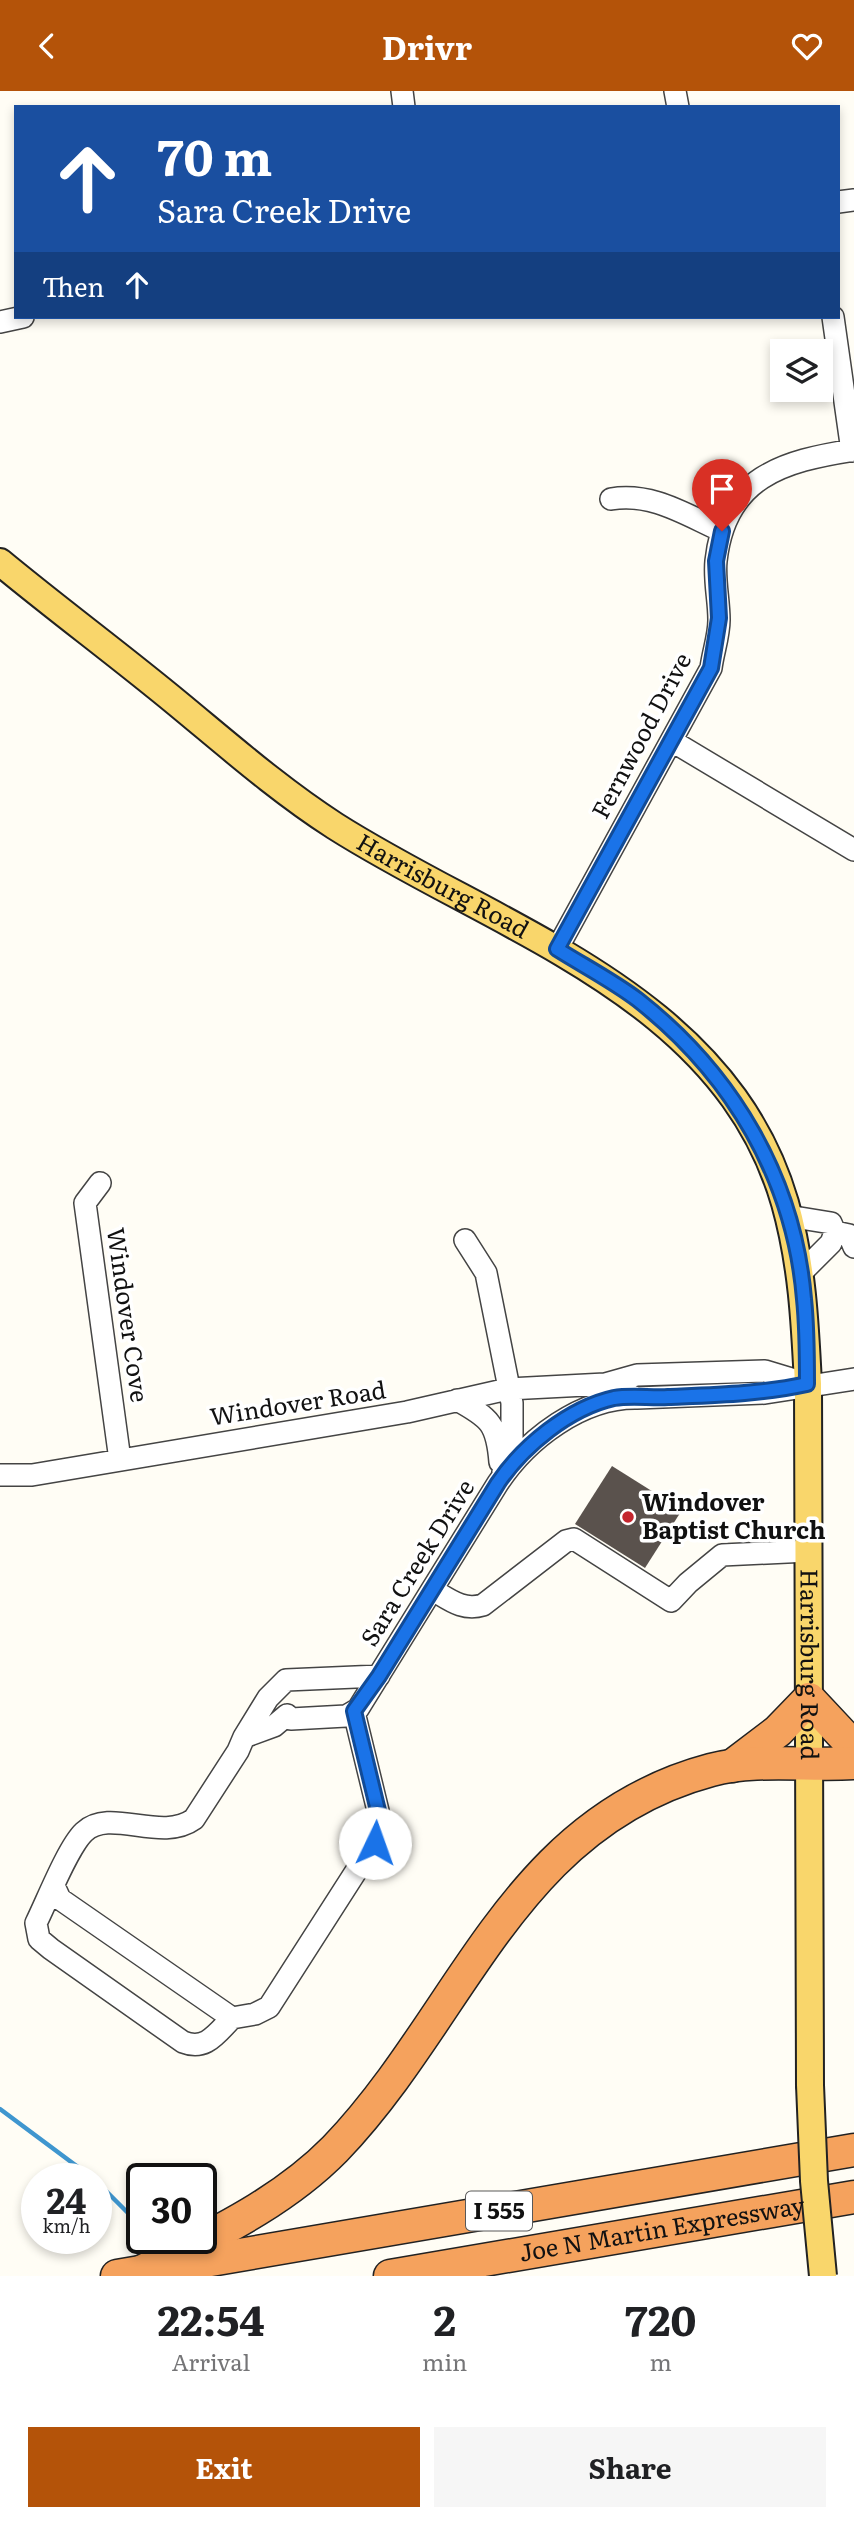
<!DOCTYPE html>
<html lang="en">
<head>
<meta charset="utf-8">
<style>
  :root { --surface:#fff; --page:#f6f6f6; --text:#202124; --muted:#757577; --accent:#b45309 }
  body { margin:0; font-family:Literata,serif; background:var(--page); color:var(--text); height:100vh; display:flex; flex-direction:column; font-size:26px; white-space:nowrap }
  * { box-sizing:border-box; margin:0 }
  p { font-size:23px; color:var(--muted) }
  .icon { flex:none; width:38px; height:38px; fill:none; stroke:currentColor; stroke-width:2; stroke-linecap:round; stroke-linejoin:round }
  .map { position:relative; height:2185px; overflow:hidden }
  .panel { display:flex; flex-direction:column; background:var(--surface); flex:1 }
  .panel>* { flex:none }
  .hud { position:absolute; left:14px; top:14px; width:826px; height:214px; border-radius:0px; box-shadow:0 4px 10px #0003; background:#1a4fa0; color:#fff; overflow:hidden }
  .fabs { position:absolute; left:770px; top:248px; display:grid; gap:14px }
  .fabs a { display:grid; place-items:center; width:63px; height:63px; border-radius:0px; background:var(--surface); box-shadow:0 4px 10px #0003; font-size:35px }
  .speed { position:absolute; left:21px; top:2072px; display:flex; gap:14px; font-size:35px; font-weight:700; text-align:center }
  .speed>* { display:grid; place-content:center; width:91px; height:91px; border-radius:50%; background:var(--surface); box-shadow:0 4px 10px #0003; line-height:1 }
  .speed small { font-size:18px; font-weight:400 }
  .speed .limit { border:4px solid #111; border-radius:10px; background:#fff; color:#111 }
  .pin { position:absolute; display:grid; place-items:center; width:60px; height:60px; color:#fff; margin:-72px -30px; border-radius:50% 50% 50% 0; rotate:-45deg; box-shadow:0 0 7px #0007 }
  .pin .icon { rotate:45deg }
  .me { position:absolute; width:77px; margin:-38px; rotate:3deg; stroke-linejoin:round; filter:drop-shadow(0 0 5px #0008) }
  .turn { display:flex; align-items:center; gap:24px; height:147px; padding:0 28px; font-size:32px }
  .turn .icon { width:91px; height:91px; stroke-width:2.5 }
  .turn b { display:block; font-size:49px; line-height:60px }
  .then { display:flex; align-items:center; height:66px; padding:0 28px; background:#0003; gap:14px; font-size:26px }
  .eta { display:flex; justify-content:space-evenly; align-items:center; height:119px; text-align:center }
  .eta b { font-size:42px; font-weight:700; line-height:49px }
  .action { display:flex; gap:14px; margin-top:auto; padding:14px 28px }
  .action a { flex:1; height:80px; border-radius:0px; background:var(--accent); color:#fff; font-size:28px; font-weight:700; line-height:80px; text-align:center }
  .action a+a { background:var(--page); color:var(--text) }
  header { display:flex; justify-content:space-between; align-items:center; height:91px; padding:0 28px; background:var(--accent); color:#fff; font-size:32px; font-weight:700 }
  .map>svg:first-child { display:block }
</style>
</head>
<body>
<header><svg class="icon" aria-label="back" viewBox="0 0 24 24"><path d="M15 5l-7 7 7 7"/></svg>Drivr<svg class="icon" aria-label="heart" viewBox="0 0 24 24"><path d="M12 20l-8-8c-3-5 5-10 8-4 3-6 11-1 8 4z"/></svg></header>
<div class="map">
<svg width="854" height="2185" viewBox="0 0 854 2185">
  <rect width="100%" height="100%" fill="#fffdf5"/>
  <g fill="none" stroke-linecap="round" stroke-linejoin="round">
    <!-- stream -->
    <path stroke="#3f96cf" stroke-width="4.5" d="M0,2018l94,70
      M96,2090l46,46"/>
  </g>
  <!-- building -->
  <path fill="#5a524d" d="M612,1375l70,44 -37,58 -70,-44z"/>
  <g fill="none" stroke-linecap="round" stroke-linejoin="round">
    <defs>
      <path id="minor" d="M402,0l2,16
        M675,0l3,16
        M838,111l16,-2
        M833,226l19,134
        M0,231l23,-5
        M611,408c41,-7 75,16 111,32
        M672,650l182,109
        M557,858l154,-281c2,-16 8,-32 8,-48 0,-20 -5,-40 -3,-59 9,-84 67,-100 138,-111
        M100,1092l-15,20 35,257
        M788,1125l43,7 4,9 -4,11 -31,31
        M835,1141l14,3 5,12
        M465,1149l21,33 26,130v37l-9,32
        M624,1302l13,5 128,-5 89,-14
        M457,1309c33,18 40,24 43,62
        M0,1384h32l375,-63 101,-23 97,-5 32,-9 128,-4 43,13
        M433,1499c17,10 30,21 50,15l83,-64 8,-2 97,62 17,-18 34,-28 86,-4
        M287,1624l4,4 55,-3 12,-7 140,-226c29,-44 84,-86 139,-85
        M244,1646l24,-39 18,-18 93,-4
        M54,1795l6,13 172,119 23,-4 14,-7 109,-170 2,-18 -26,-107
        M232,1927c-16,16 -26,33 -49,24l-132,-93 -12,-10 -3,-16c11,-22 32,-76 48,-91 26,-25 77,11 110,-13l44,-68 6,-14 30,-11 13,-11"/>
      <g id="major">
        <path id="s1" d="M0,471c58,48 119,93 177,141 51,42 102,87 158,123 165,105 389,168 450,377 17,60 20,119 23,181l2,701"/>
      </g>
      <g id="highway">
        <path d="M732,1675l46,-35 31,-32 45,48"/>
        <path d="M143,2180c67,-35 138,-67 192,-122 128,-133 177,-326 376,-379 45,-12 97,-4 143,-7"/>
        <path d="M117,2185l737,-126"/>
        <path id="s2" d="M390,2185l464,-79"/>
      </g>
    </defs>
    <!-- minor casing -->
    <use href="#minor" stroke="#444" stroke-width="24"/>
    <!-- major casing -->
    <use href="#major" stroke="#222" stroke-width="30"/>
    <!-- highway casing -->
    <use href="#highway" stroke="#222" stroke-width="35"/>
    <!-- minor -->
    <use href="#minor" stroke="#fff" stroke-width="21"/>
    <!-- major -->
    <use href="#major" stroke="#f9d66b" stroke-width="26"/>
    <!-- highway -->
    <use href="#highway" stroke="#f5a25d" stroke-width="32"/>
    <defs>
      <path id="major-bridge" d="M810,1994l4,96 9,95"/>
    </defs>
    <!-- major-bridge casing -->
    <use href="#major-bridge" stroke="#222" stroke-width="30" stroke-linecap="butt"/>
    <!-- major-bridge -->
    <use href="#major-bridge" stroke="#f9d66b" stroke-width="26"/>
  </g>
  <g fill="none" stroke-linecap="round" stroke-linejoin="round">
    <defs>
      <path id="route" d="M375,1752l5,-24 -26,-108 25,-35 119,-193c25,-37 71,-75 116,-85 16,-3 37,0 54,-1 47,-2 93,-3 139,-13 0,-28 0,-57 -3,-85 -10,-121 -72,-225 -166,-299 -25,-19 -54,-34 -81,-51l154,-281 8,-50 -3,-57 6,-30"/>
    </defs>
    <!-- route casing -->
    <use href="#route" stroke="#114b97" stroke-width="18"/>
    <!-- route -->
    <use href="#route" stroke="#1a73e8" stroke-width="12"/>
  </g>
  <!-- markers -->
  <circle fill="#c4262e" stroke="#fff" stroke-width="2.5" cx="628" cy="1426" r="7"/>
  <g text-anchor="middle" stroke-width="7" stroke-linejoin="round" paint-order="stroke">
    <!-- shield labels -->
    <rect fill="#fff" stroke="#585858" stroke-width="2" x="466" y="2100.5" width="66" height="39" rx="5"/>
    <g font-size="23" font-weight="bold" fill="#111">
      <text x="499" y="2128">I 555</text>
    </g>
    <!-- street labels -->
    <g font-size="24" fill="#111" stroke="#fff">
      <text transform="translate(642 645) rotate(-62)" y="8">Fernwood Drive</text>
      <text dy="8" stroke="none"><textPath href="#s1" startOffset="550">Harrisburg Road</textPath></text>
      <text transform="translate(127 1224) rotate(82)" y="8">Windover Cove</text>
      <text transform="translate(298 1313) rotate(-9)" y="8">Windover Road</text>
      <text transform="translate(418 1472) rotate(-58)" y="8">Sara Creek Drive</text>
      <text dy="8" stroke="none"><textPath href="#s1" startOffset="1494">Harrisburg Road</textPath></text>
      <text dy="8" stroke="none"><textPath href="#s2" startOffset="276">Joe N Martin Expressway</textPath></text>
    </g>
    <!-- poi labels -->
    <g font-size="24" font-weight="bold" fill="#111" stroke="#fff" text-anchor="start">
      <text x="642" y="1420">Windover<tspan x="642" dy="28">Baptist Church</tspan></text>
    </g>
  </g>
</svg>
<div class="fabs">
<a><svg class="icon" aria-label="layers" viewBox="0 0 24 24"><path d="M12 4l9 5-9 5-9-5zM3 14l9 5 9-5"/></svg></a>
</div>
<div class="speed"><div>24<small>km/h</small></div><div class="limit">30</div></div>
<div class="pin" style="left:722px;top:440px;background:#d93025"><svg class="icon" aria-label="arrive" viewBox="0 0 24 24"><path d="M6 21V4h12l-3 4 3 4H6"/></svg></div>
<svg class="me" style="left:375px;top:1752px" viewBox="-20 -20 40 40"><circle r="19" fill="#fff"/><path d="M0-13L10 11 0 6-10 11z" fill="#1a73e8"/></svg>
<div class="hud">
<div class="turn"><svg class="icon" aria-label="ahead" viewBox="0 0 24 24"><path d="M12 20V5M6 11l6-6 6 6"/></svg><div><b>70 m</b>Sara Creek Drive</div></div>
<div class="then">Then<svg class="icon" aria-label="ahead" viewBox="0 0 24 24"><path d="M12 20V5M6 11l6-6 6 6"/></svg></div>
</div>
</div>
<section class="panel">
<div class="eta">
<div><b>22:54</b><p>Arrival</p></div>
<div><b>2</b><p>min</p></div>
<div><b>720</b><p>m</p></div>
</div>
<div class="action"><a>Exit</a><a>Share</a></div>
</section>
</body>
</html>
